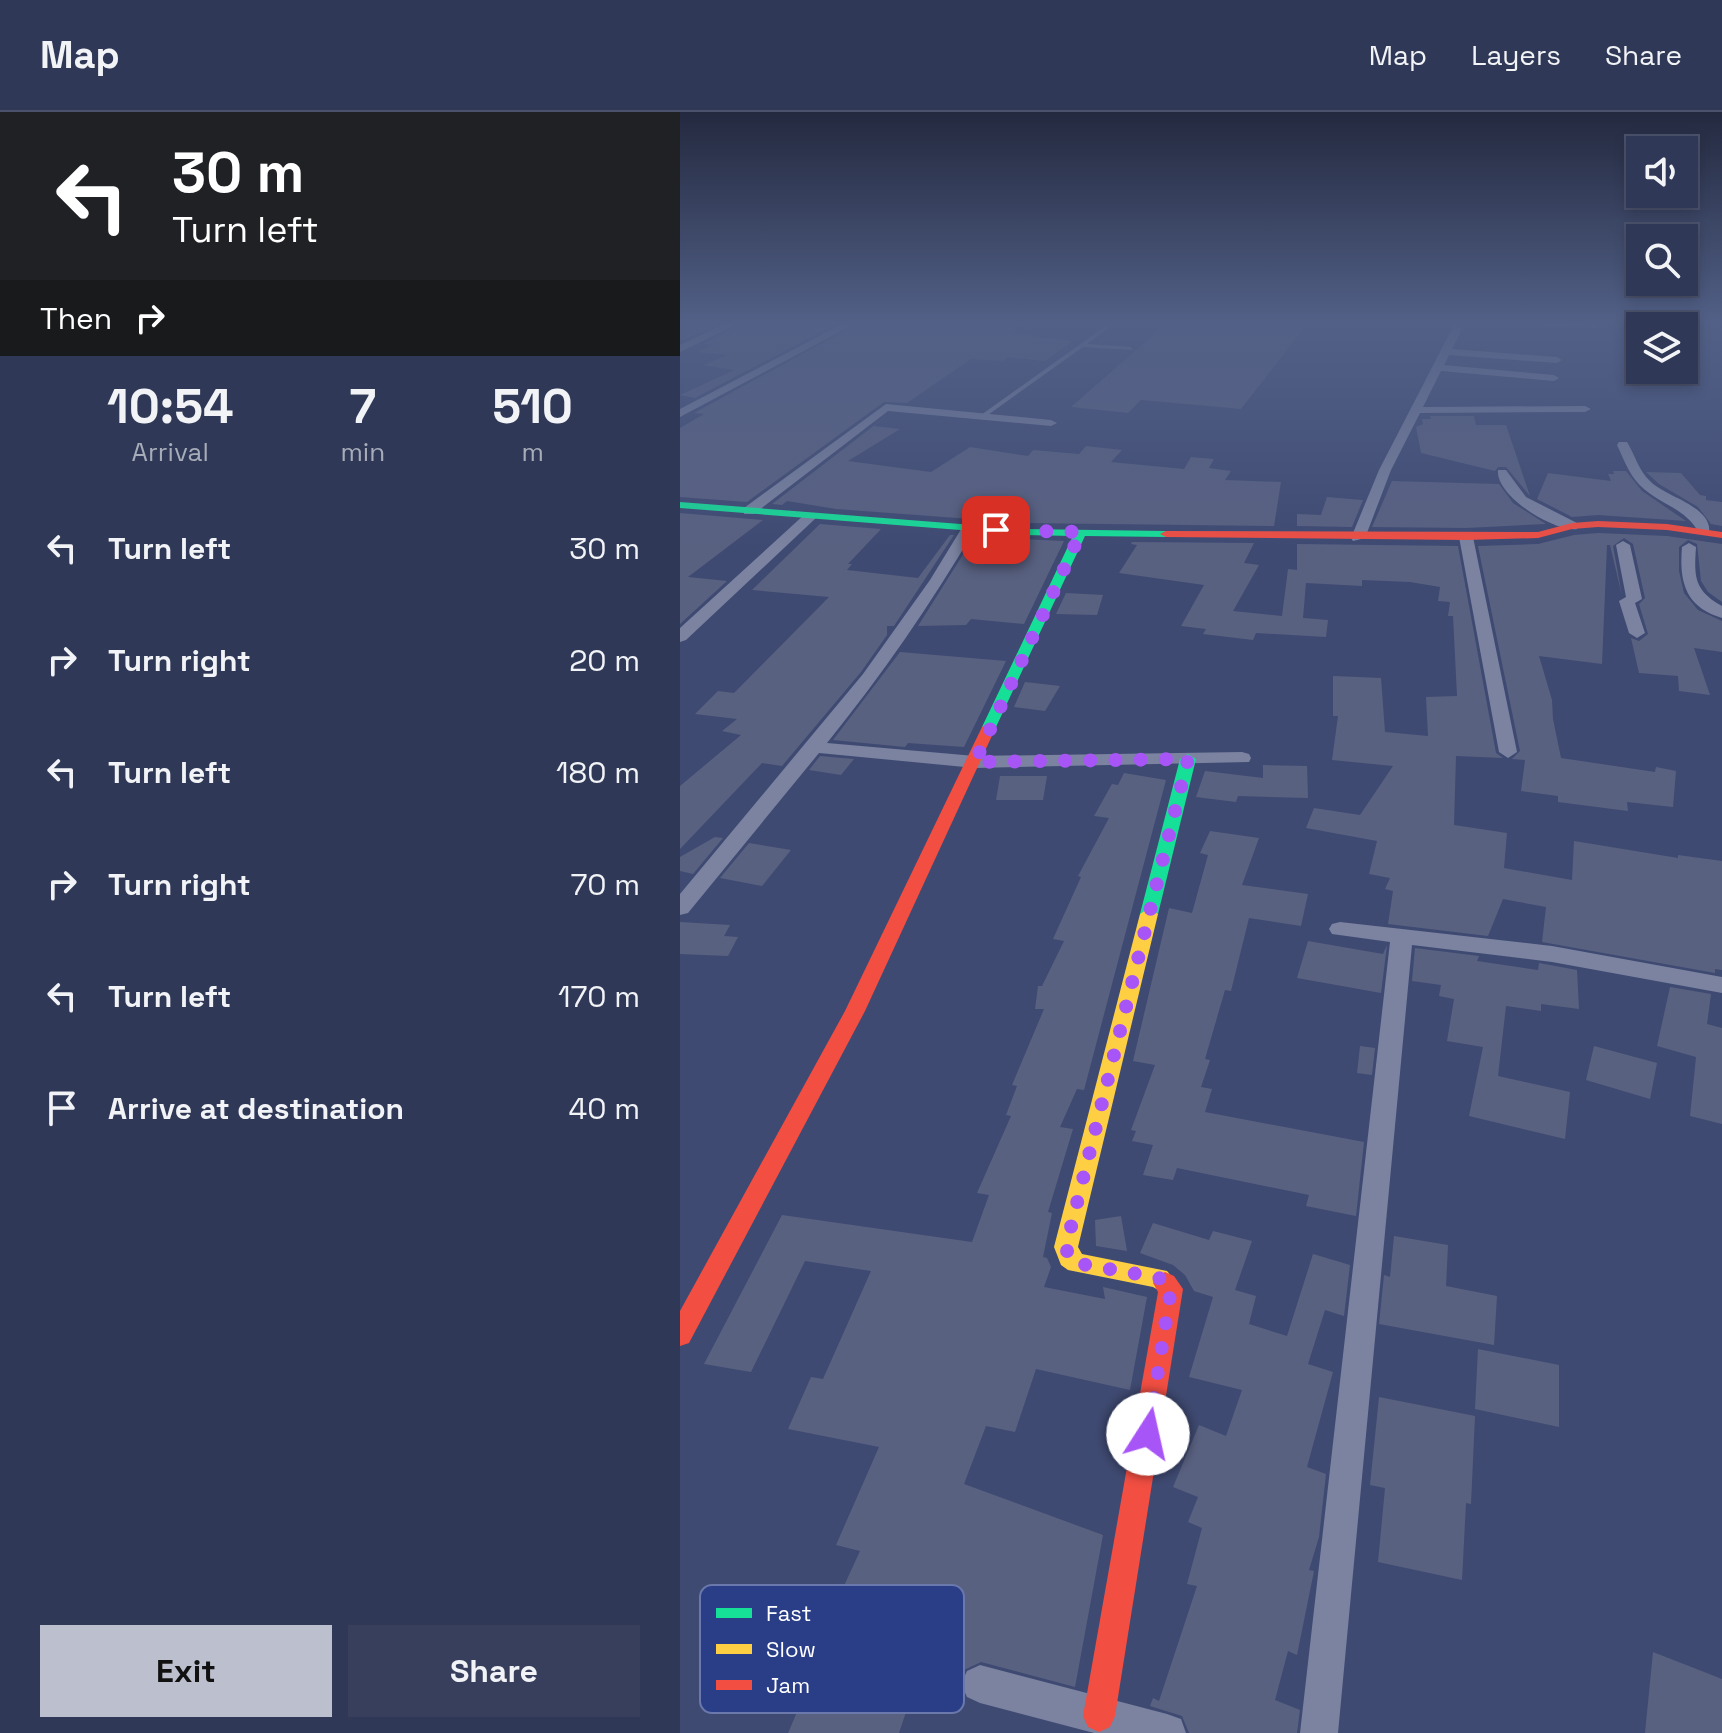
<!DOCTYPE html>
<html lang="en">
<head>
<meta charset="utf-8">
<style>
  :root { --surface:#2f3856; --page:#373f5c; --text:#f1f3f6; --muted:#a7acb9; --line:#4a526c; --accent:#bcc0ce }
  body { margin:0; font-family:"Space Grotesk",sans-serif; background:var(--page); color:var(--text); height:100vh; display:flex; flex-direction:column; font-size:30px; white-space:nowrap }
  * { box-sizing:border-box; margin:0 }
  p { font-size:26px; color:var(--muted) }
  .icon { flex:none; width:44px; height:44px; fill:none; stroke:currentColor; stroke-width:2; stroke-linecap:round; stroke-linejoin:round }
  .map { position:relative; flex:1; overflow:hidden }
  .side { display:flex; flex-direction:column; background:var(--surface); width:680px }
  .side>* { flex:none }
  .hud { background:#202124; color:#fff; overflow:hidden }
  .fabs { position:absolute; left:946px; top:24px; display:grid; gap:16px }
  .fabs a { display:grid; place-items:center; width:72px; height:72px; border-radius:0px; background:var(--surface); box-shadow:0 4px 12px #0003,0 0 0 2px var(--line); font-size:40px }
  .pin { position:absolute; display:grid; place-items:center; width:68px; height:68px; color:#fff; margin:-34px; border-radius:16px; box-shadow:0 4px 12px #0006 }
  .me { position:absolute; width:88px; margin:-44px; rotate:10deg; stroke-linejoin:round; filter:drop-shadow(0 0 6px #0008) }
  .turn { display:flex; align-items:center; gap:28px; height:168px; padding:0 40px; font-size:36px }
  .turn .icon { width:104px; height:104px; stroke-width:2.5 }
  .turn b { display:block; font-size:56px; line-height:68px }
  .then { display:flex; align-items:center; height:76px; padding:0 40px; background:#0003; gap:16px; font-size:30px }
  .eta { display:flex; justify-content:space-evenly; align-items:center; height:136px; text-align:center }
  .eta b { font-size:48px; font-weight:700; line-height:56px }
  .primary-button { display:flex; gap:16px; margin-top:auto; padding:16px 40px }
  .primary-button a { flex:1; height:92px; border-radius:0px; background:var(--accent); color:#111; font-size:32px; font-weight:700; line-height:92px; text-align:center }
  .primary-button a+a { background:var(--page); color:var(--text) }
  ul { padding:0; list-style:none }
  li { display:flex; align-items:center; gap:24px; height:112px; padding:0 40px }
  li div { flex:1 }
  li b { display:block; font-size:30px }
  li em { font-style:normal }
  header { display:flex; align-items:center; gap:48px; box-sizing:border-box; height:112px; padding:0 40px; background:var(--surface); border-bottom:2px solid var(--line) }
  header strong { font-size:38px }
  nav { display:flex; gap:44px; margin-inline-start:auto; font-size:28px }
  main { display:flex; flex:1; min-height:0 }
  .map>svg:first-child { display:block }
</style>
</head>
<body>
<header>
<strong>Map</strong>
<nav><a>Map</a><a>Layers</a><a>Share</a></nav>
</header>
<main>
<section class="side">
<div class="hud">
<div class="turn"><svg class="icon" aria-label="left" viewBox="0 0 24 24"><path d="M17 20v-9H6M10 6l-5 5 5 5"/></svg><div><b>30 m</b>Turn left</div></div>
<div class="then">Then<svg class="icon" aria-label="right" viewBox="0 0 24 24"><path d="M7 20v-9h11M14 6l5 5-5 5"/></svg></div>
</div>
<div class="eta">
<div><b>10:54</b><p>Arrival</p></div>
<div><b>7</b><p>min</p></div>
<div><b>510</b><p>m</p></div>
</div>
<ul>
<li><svg class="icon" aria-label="left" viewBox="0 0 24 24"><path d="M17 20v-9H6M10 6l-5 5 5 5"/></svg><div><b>Turn left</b></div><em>30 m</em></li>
<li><svg class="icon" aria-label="right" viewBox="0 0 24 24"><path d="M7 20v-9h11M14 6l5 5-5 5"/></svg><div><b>Turn right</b></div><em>20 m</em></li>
<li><svg class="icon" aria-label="left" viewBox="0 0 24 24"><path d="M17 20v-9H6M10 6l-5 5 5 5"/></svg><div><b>Turn left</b></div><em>180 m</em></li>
<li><svg class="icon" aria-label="right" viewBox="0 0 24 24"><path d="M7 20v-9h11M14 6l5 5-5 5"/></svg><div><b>Turn right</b></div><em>70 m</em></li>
<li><svg class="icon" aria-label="left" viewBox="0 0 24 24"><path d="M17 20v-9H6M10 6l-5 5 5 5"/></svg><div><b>Turn left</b></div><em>170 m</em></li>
<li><svg class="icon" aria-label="arrive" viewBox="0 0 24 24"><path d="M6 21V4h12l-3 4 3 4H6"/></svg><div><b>Arrive at destination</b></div><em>40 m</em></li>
</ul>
<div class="primary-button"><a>Exit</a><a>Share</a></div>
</section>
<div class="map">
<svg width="1042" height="1621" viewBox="0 0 1042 1621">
  <rect width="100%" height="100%" fill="#3f4a72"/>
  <!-- building -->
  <path fill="#596181" d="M0,211h40l-37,17h-3z
    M62,211h96l-143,75 -15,-3 54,-25 -31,-5 25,-10 -30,-3 15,-7 -9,-1z
    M179,211h165l-15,10 64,8 -28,20 -38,-4 -4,4 -32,-2 -64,44 -23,-1 -137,100 -67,-5v-69l24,-14 -10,-1z
    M487,211h141l-67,86 -100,-9 -13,13 -57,-6z
    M209,302l-15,12 26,3 -52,32 83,11 39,-25 58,9 5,-6 46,4 7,-8 36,4 -11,12 73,7 7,-12 23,2 -5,9 22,3 -6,9 56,2 -7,44 -250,-3 -188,-14 -49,-8 -5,4 -10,-1z
    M750,304h44l2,9h30l24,71 -24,-29h-8l-3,4 -74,-18 -5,-26 7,-3 -1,-5h9z
    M933,359h13l16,20 44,30 -88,-6 -26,2 -35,-18 11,-26 63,8 -3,-7h6z
    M966,360l35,1 19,22 6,1v4l16,2v24l-11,-2 -13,-17 -39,-23z
    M712,369l107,3 14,19 33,21 -80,4 -94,-1z
    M647,385l36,3 -11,27 -55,-1v-12l24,1z
    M0,401l83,7 -75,57 39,4 -47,43z
    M140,412l61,5 -33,35h4l-5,6 71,8 32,-43h4l-60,91h-7v9l-26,37 -79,94 -20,-3 -82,86v-63l61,-51 -19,-4 15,-12 -42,-5 23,-23 16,2 95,-96 -77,-7z
    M918,421l69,3 55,8v58l-14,-10 -7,-11 -4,-37 -9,-4 -9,7v24l5,22 14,17 24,11v31l-28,-4 16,47 -31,-4 -1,-15 -39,-3 -8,-35 8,3 9,-7 -9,-30 6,-6 -12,-54 -9,-6 -11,8 9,50 -12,-51h-3l-5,119 -63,-8 13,44 1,19 8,39 94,14 1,-5 20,4 -3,36 -46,-5 1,9 -70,-9v-6l-37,-5 4,-31 -13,-1 8,-8 -42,-205 60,-2 36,-9z
    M294,425l90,4 -40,83 -53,-5 -5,6 -48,1z
    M452,430l122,1 -10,20 15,2 -26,46 49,5 6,-47 9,1v-26l161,2 38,207 7,5 -47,-2 -2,69 53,8 -3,35 68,12 2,-39 104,17v-3l44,6v109l-7,-1v4l-173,-31 4,-35 -43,-8 -15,37 -100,-12 5,-33 -8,-2 5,-11 -21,-4 8,-33 -71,-13 8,-20 46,7 33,-49 -61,-6 6,-44h-5v-40l48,2 4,54 43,4 -2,-39 31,-1 -4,-80h-5l2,-14 -12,-1 2,-14 -30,-5 -48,-2v6l-56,-3 -3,35 25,2 -2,17 -70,-4 -3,7 -50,-6 3,-5 -25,-3 23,-41 -85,-12 18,-28 -6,-1z
    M386,481l37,2 -6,20 -41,-1z
    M220,540l106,9 -42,86 -56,-4 -3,4 -72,-7z
    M345,570l35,4 -15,25 -31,-4z
    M140,644l34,3 -13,16 -32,-5z
    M583,653l44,1 1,32 -70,-2 -2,6 -40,-5 9,-26 58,7z
    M444,661l42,7 -82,310 -7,-1 -17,38 13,2 -25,83 4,1 -9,44 4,1 4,9 -7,20 61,12 -2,-12 44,10 -17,93 -94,-21 -21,63 -29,-6 -22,58 139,51 -28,152 -94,-25 -17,8 -5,16 -81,-30 -15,37 45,13 -9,27h-111l34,-79 -8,-3 46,-100 -24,-6 43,-98 -91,-18 23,-52 12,2 48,-108 -66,-10 -54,111 -47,-8 78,-149 190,27 17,-47 -12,-2 34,-77 -5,-1 11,-29 -5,-1 32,-76h-9l3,-23h4l22,-45 -11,-2 28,-62 -3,-1 31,-58 -15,-2 18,-32 6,1z
    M320,664h47l-4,24h-47z
    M530,719l49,7 -17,47 66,9 -7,32 -52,-8 -18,73 -6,-1 -20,69 5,1 -9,27 11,2 -7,23 159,30 -8,74 -50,-10 3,-11 -132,-27 -4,12 -30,-5 10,-30 -21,-4 4,-10 -5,-1 24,-65 -22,-4 36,-153 23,5 16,-58 -8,-2z
    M35,725l8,1 -30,36 -13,-3v-14z
    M69,731l42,7 -29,36 -42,-8z
    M0,810l50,3 -6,11 14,1 -10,19 -48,-2z
    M628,829l75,13 4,-9 -6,48 -84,-15z
    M735,836l64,8 -2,5 61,9 1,-7 38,7 2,39 -38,-5v7l-35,-5 -8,70 72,16 -5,47 -96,-23 14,-69 -36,-6 7,-42 -15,-3 2,-11 -29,-4z
    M990,875l41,7 -4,30 15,4v96l-32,-8 6,-59 -39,-11z
    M680,934l15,2 -3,27 -15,-2z
    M914,934l63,17 -7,36 -64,-19z
    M441,1104l6,35 -31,-5 -1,-26z
    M473,1111l56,17 4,-9 39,10 -17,49 21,6 -7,28 38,12 26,-82 37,11 -6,51 -19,-6 -17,54 25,8 -26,95 19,7 -7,63 -10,33 5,1 -17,84 -9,-4 -13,49 25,10 -3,23h-108l-7,-17 -32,-10 3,-8 6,3 38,-115 -10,-2 15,-56 -14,-6 10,-25 -25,-10 26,-62 27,11 16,-46 -53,-13 24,-80 -19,-6 -9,-16 -12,-10 -33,-12z
    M714,1124l54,9 -2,41 51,10 -3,49 -115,-21 5,-49 6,2z
    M798,1237l81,16v62l-84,-18z
    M699,1285l96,19 -4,88 -5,-1 -4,77 -84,-18 7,-74 -15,-3z
    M973,1540l69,27v54h-77z"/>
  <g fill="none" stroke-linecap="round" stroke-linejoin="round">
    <!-- lane -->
    <path fill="#7b83a0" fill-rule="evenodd" d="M430,211h5l-28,21 44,3 2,3 -50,-3 -98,70h-4v-2z"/>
    <!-- street -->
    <path fill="#7b83a0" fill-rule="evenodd" d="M47,211h12l-59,29v-7z
      M164,211h12l-176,94v-8z
      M775,211h10l-13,26 105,8 5,3 -5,3 -108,-8 -5,10 110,10 5,3 -5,3 -113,-10 -18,36 162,-1 6,3 -6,3 -165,1 -29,57 -26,68 -12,3 -2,-3 28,-68z
      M852,211h65l3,2 -5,3 -58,-2z
      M206,292l165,16 6,3 -6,3 -163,-15 -134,103h-10v-6z
      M939,330h8c8,13 12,29 23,39 15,16 63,25 59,52h-10c-13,-24 -35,-27 -55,-44 -13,-10 -20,-29 -27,-44z
      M818,358h8l20,27 51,26v6c-24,3 -82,-34 -79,-59z
      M125,402l12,3 -131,123 -6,2v-14z
      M288,413l7,4c-44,75 -93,146 -148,214l148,13 267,-4 7,2 2,4 -2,4 -274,6 -156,-15 -131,160 -8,2v-21l183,-220 67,-94 33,-54z
      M786,421l7,4 44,215 -9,6 -9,-6 -40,-215z
      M943,429l7,4 12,54 -7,4 10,30 -8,5 -8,-5 -10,-32 7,-4 -10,-52z
      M1009,431l7,4c-2,30 -2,43 26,59v12c-37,-11 -43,-37 -40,-71z
      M660,810l212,24 170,31v16l-170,-31 -140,-17 -74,788h-38l90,-791 -58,-8 -3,-5 3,-5z
      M300,1553l187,49 14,5 5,14h-92l-114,-30 -13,-6 -6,-13 6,-13z"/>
    <!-- fast -->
    <path fill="#16e098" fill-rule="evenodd" d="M0,390l344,27 142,2 6,3 -6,3 -81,-1 -89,191 -7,4 -7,-4 91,-191 -49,-1 -344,-27z
      M508,642l8,5 -38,155 -9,6 -9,-6 40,-155z"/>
    <!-- slow -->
    <path fill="#ffcf43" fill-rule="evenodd" d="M469,796l9,6 -80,333 4,7 85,17 10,12 -3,7 -9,4 -12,-7 -85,-17 -7,-5 -7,-18 86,-333z"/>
    <!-- jam -->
    <path fill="#f24e42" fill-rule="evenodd" d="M918,409l69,3 55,8v6l-55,-8 -69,-3 -26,2 -34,9 -72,2 -300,-3 -6,-3 6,-3 372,1 34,-9z
      M309,611l7,4 -131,284 -176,332 -9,3v-35l165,-300 137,-284z
      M485,1160l9,4 9,13 -68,427 -5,11 -11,5 -11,-5 -5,-11 75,-424 -5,-9 3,-7z"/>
  </g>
  <!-- sky -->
  <linearGradient id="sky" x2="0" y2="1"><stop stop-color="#23293f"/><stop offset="0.48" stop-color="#526087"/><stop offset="1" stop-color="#526087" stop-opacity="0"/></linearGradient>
  <rect width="1042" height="438" fill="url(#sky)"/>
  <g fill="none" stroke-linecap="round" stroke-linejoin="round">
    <!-- route -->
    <path stroke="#a855f7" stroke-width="14" stroke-dasharray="0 25.2" d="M316,418l85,2 -106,230 213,-3 -122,488 3,11 7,5 83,15 12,11 -23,145"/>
  </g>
  <!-- legend -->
  <rect x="20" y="1473" width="264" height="128" rx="12" fill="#2a3e87" stroke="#6a78ab" stroke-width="2"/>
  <rect x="36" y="1496" width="36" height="10" fill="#16e098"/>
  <rect x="36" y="1532" width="36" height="10" fill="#ffcf43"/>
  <rect x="36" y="1568" width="36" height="10" fill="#f24e42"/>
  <g font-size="22" fill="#fff">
    <text x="86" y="1509">Fast</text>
    <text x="86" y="1545">Slow</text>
    <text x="86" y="1581">Jam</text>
  </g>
</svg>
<div class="fabs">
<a><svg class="icon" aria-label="sound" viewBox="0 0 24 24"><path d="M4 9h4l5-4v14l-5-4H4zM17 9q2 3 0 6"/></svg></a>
<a><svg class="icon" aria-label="search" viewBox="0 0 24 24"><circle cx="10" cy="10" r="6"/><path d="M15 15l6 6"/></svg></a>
<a><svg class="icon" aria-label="layers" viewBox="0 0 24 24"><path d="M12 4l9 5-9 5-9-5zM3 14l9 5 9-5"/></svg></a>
</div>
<div class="pin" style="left:316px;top:418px;background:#d93025"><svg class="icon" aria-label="arrive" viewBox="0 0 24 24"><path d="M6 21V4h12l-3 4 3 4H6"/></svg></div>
<svg class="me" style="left:468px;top:1322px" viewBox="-20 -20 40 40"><circle r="19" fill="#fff"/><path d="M0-13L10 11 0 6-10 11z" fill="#a855f7"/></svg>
</div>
</main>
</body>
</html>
